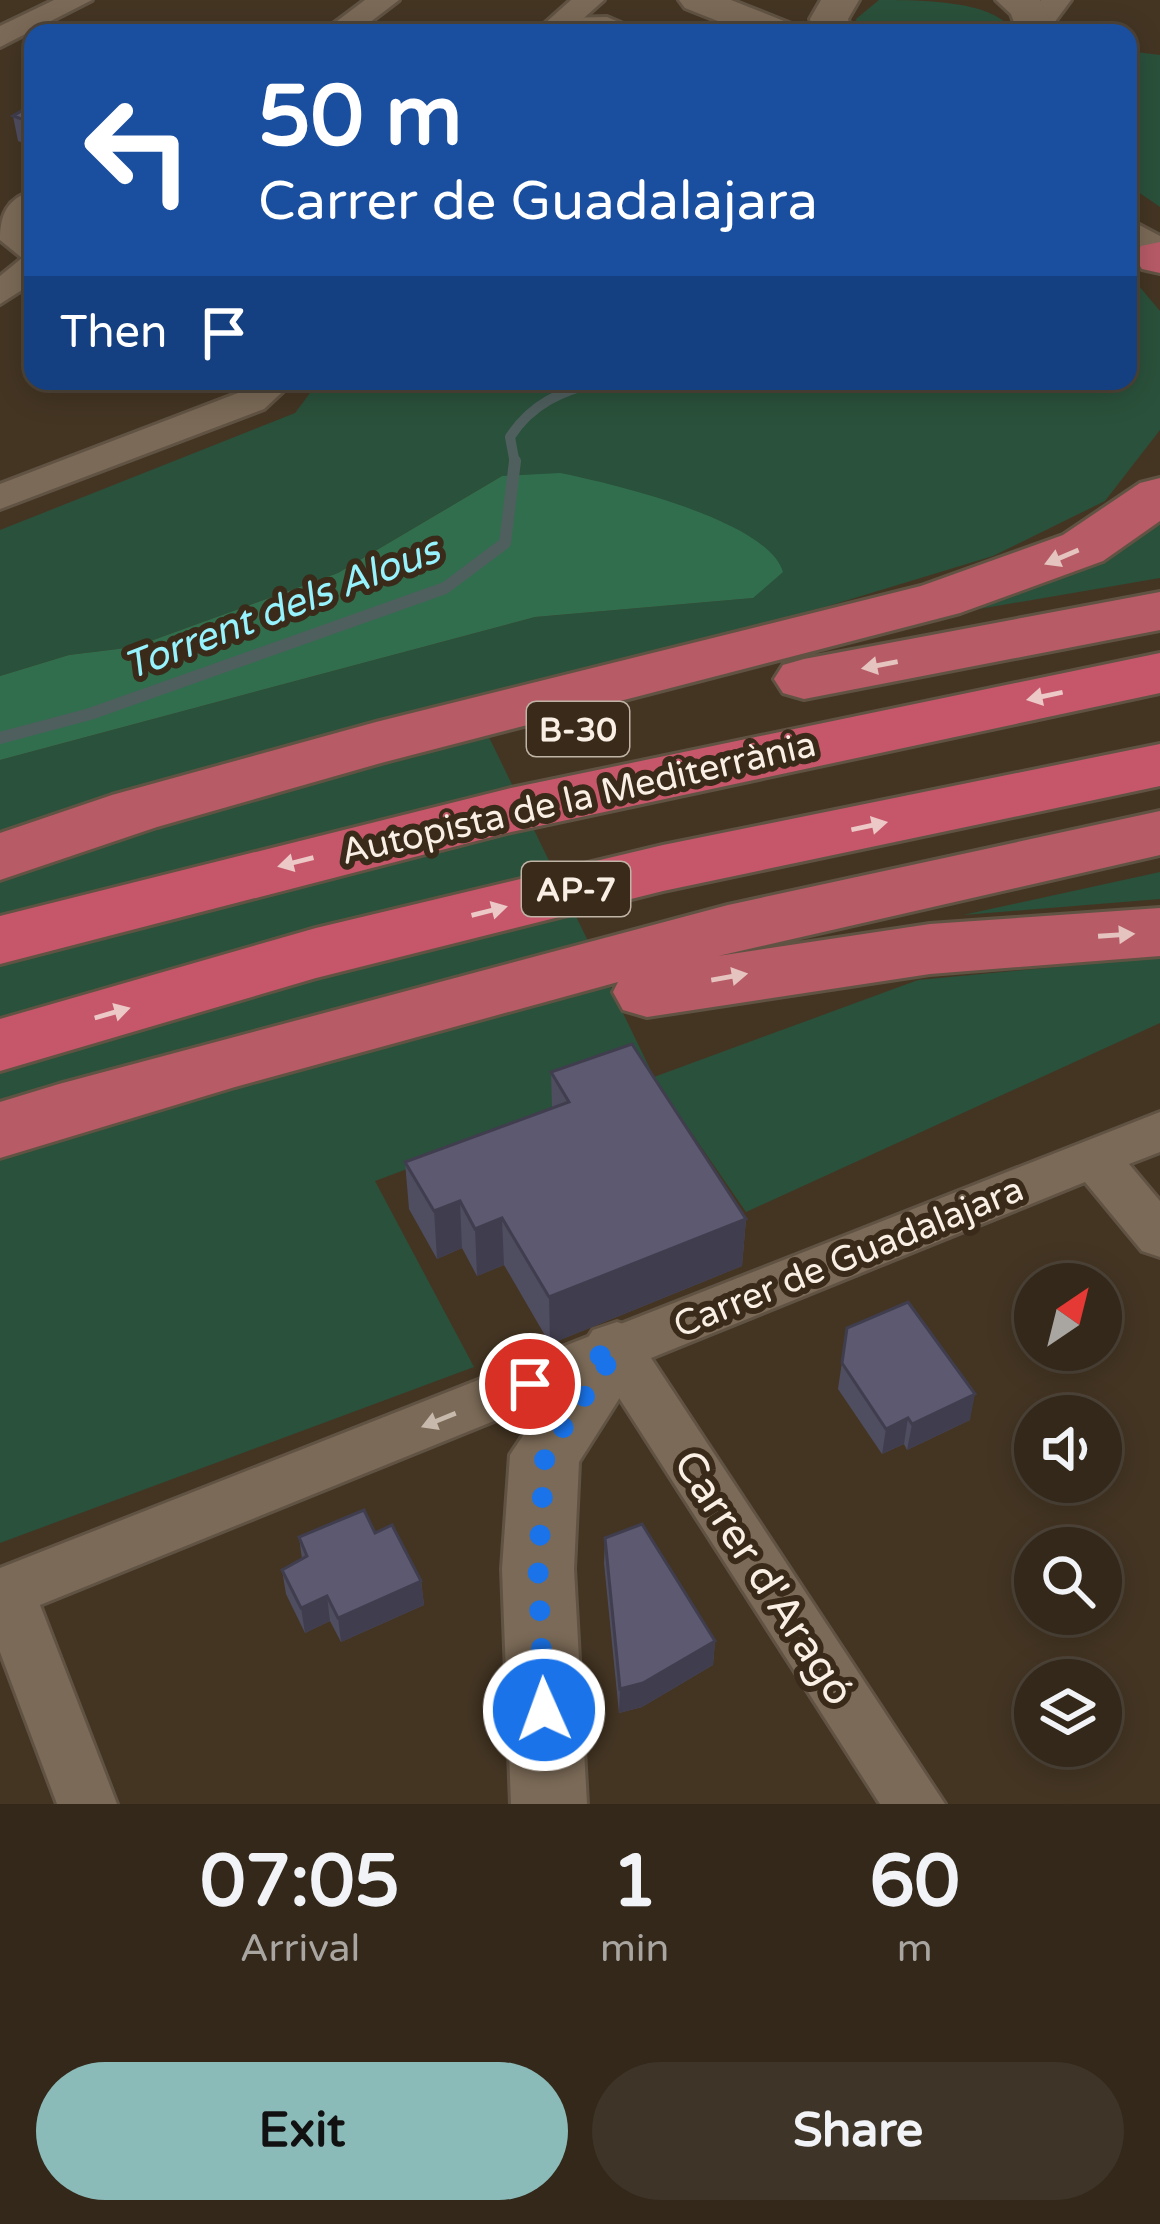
<!DOCTYPE html>
<html lang="en">
<head>
<meta charset="utf-8">
<style>
  :root { --surface:#33281a; --page:#3e3427; --text:#f1f3f6; --muted:#a9a6a2; --line:#4e4439; --accent:#8bbbb9 }
  body { margin:0; font-family:"Varela Round",sans-serif; background:var(--page); color:var(--text); height:100vh; display:flex; flex-direction:column; font-size:45px; white-space:nowrap }
  * { box-sizing:border-box; margin:0 }
  p { font-size:39px; color:var(--muted) }
  .icon { flex:none; width:66px; height:66px; fill:none; stroke:currentColor; stroke-width:2; stroke-linecap:round; stroke-linejoin:round }
  .map { position:relative; height:1804px; overflow:hidden }
  .side { display:flex; flex-direction:column; background:var(--surface); flex:1 }
  .side>* { flex:none }
  .hud { position:absolute; left:24px; top:24px; width:1113px; height:366px; border-radius:24px; box-shadow:0 6px 30px #0003,0 0 0 3px var(--line); background:#1a4fa0; color:#fff; overflow:hidden }
  .needle { width:78px; rotate:35deg }
  .fabs { position:absolute; left:1014px; top:1263px; display:grid; gap:24px }
  .fabs a { display:grid; place-items:center; width:108px; height:108px; border-radius:50%; background:var(--surface); box-shadow:0 6px 30px #0003,0 0 0 3px var(--line); font-size:60px }
  .pin { position:absolute; display:grid; place-items:center; width:102px; height:102px; color:#fff; margin:-51px; border:6px solid #fff; border-radius:50%; box-shadow:0 3px 12px #0007 }
  .me { position:absolute; width:132px; margin:-66px; rotate:358deg; stroke-linejoin:round; filter:drop-shadow(0 0 9px #0008) }
  .turn { display:flex; align-items:center; gap:42px; height:252px; padding:0 36px; font-size:54px }
  .turn .icon { width:156px; height:156px; stroke-width:2.5 }
  .turn b { display:block; font-size:84px; line-height:102px }
  .then { display:flex; align-items:center; height:114px; padding:0 36px; background:#0003; gap:24px; font-size:45px }
  .eta { display:flex; justify-content:space-evenly; align-items:center; height:204px; text-align:center }
  .eta b { font-size:72px; font-weight:700; line-height:84px }
  .button { display:flex; gap:24px; margin-top:auto; padding:24px 36px }
  .button a { flex:1; height:138px; border-radius:72px; background:var(--accent); color:#111; font-size:48px; font-weight:700; line-height:138px; text-align:center }
  .button a+a { background:var(--page); color:var(--text) }
  .map>svg:first-child { display:block }
</style>
</head>
<body>
<div class="map">
<svg width="1160" height="1804" viewBox="0 0 1160 1804">
  <rect width="100%" height="100%" fill="#443523"/>
  <!-- green -->
  <path fill="#2a513b" d="M879,0c40,0 120,0 134,33h-155l-2,-14z
    M1128,51l32,4v152l-32,-22z
    M1128,273l32,38v119l-55,71 -112,55 -168,51 -355,91 184,379 264,-97 242,-23v66l-414,189 -93,-135 -278,104 99,186 -474,176v-783l535,-143 218,-19 -251,-122 -164,97 -204,74 -65,8 -69,21v-146l295,-117 24,-32h809z
    M1160,524v54l-216,37 147,-50z
    M1160,872v27l-197,16z"/>
  <!-- forest -->
  <path fill="#316e4e" d="M560,473c50,10 208,47 223,99l-30,26 -218,19 -535,143v-84l69,-21 65,-8 204,-74 164,-97z"/>
  <g fill="none" stroke-linecap="round" stroke-linejoin="round">
    <!-- stream-far1 -->
    <path stroke="#4f5f5e" stroke-width="10" d="M515,464l-5,-27c22,-34 52,-46 90,-56"/>
    <!-- stream -->
    <path stroke="#4f5f5e" stroke-width="12" d="M0,738l90,-24 355,-126 60,-45 10,-82"/>
    <defs>
      <path id="service" d="M607,17l37,16c-15,0 -27,-4 -41,-6 -18,-2 -35,4 -51,-4l8,-5z"/>
      <path id="minor" d="M54,0h38l-92,47v-21z
        M365,0h34l-43,33h-35z
        M571,0h33l-37,33h-33z
        M1041,0h30l-23,31h-22l-4,-6z
        M33,191v92l-33,21v-28l22,-18 -22,-18c0,-25 7,-42 33,-49z
        M254,381h40l-30,28 -264,100v-25l238,-91z
        M1160,1112v40l-31,12 31,37v56l-18,-6 -57,-69 -434,176 294,446h-65l-275,-428 -565,229 77,199h-60l-57,-152v-84z"/>
      <path id="tertiary" d="M679,0h52l63,25 6,8h-52l-63,-25z
        M821,0h38l-11,19 4,14h-38l-4,-14z
        M996,0h44l16,33h-38l-7,-19z
        M1128,219l32,17v34l-32,-17z
        M617,1322l24,8 9,20 -71,112 -5,107 13,235h-76l-9,-235 8,-114 83,-125z"/>
      <path id="trunk" d="M1160,242v31l-18,-4 -8,-12 7,-11z
        M1160,478v43l-57,40 -143,52 -579,150 -224,64 -157,53v-47l112,-38 264,-73 545,-136 142,-51 77,-52z
        M1160,592v38l-356,69 -21,-6 -9,-14 9,-14 21,-6z
        M1160,811v44l-442,101 212,-32 230,-16v48l-230,18 -283,43 -24,-7 -10,-18 5,-10 -383,105 -235,71v-56l59,-18 669,-179z"/>
      <path id="motorway" d="M1160,653v40l-649,139 -511,132v-48l511,-128z
        M1160,744v42l-497,105 -347,87 -316,93v-52l316,-91 347,-83z"/>
    </defs>
    <!-- service casing -->
    <use href="#service" stroke="#615343" stroke-width="6"/>
    <!-- minor casing -->
    <use href="#minor" stroke="#615343" stroke-width="6"/>
    <!-- tertiary casing -->
    <use href="#tertiary" stroke="#615343" stroke-width="6"/>
    <!-- trunk casing -->
    <use href="#trunk" stroke="#615343" stroke-width="6"/>
    <!-- motorway casing -->
    <use href="#motorway" stroke="#615343" stroke-width="6"/>
    <!-- service -->
    <use href="#service" fill="#7b6a57" fill-rule="evenodd"/>
    <!-- minor -->
    <use href="#minor" fill="#7b6a57" fill-rule="evenodd"/>
    <!-- tertiary -->
    <use href="#tertiary" fill="#7b6a57" fill-rule="evenodd"/>
    <!-- trunk -->
    <use href="#trunk" fill="#b75b67" fill-rule="evenodd"/>
    <!-- motorway -->
    <use href="#motorway" fill="#c6576b" fill-rule="evenodd"/>
  </g>
  <!-- wall -->
  <path fill="#4f4d60" d="M33,104v43l-15,-6 -5,-25z
    M551,1072l195,147 -4,47 -192,78 -46,-79 -27,11 -15,-28 -25,11 -28,-50 -4,-47 147,-54z
    M847,1328l123,92 -63,30 -3,-6 -22,10 -44,-65z
    M375,1533l46,48 3,24 -83,37 -11,-21 -25,12 -19,-39 -4,-24 20,-11 -3,-22z
    M605,1538l110,103 -2,24 -71,42 -23,6 -15,-150z"/>
  <!-- shaded-wall -->
  <path fill="#403e4e" d="M460,1201l2,47 -25,11 -3,-48z
    M502,1218l2,47 -27,11 -2,-47z
    M746,1219l-4,47 -192,78 -1,-47z
    M975,1394l-5,26 -63,30 5,-26z
    M908,1418l-4,26 -22,10 4,-25z
    M421,1581l3,24 -83,37 -3,-24z
    M327,1596l3,25 -25,12 -4,-25z
    M715,1641l-2,24 -71,42 -23,6 1,-24z"/>
  <!-- building -->
  <path fill="#5c5970" stroke="#403e4e" stroke-width="3" d="M33,104v19l-20,-7z
    M632,1044l114,175 -197,78 -47,-79 -27,11 -15,-28 -26,10 -29,-49 164,-60 -18,-30z
    M908,1302l67,92 -63,30 -4,-6 -22,11 -44,-66 5,-35z
    M364,1510l11,23 17,-8 29,56 -83,37 -11,-22 -26,12 -19,-38 25,-14 -8,-19z
    M642,1524l73,117 -72,42 -23,6 -15,-151z"/>
  <!-- one-way arrows -->
  <defs><path id="oneway-solid" d="M-6-.8H1V-3.2L6.5 0L1 3.2V.8H-6Z" transform="scale(3)"/></defs>
  <g fill="#e5c3be">
    <use href="#oneway-solid" transform="translate(1062 557) rotate(157)"/>
    <use href="#oneway-solid" transform="translate(880 665) rotate(169)"/>
    <use href="#oneway-solid" transform="translate(1116 935) rotate(-4)"/>
    <use href="#oneway-solid" transform="translate(729 977) rotate(-10)"/>
  </g>
  <g fill="#ecc9c6">
    <use href="#oneway-solid" transform="translate(1045 696) rotate(168)"/>
    <use href="#oneway-solid" transform="translate(869 826) rotate(-12)"/>
    <use href="#oneway-solid" transform="translate(296 862) rotate(166)"/>
    <use href="#oneway-solid" transform="translate(489 911) rotate(-14)"/>
    <use href="#oneway-solid" transform="translate(112 1013) rotate(-16)"/>
  </g>
  <use fill="#c7baac" href="#oneway-solid" transform="translate(439 1420) rotate(158)"/>
  <g fill="none" stroke-linecap="round" stroke-linejoin="round">
    <!-- route -->
    <path stroke="#1a73e8" stroke-width="21" stroke-dasharray="0 37.8" d="M530,1384l87,-35 -72,105 -7,115 6,141"/>
  </g>
  <g text-anchor="middle" stroke-width="12" stroke-linejoin="round" paint-order="stroke">
    <!-- shield labels -->
    <g fill="#3a2a19" stroke="#c0b4a7" stroke-width="3">
      <rect x="527" y="702" width="102" height="54" rx="9"/>
      <rect x="522" y="862" width="108" height="54" rx="9"/>
    </g>
    <g font-size="33" font-weight="bold" fill="#f9efe4">
      <text x="578" y="741">B-30</text>
      <text x="576" y="901">AP-7</text>
    </g>
    <!-- street labels -->
    <g font-size="36" fill="#f9efe4" stroke="#3a2a19">
      <text transform="translate(578 797) rotate(-13)" y="13">Autopista de la Mediterrània</text>
      <text transform="translate(848 1256) rotate(-22)" y="13">Carrer de Guadalajara</text>
    </g>
    <!-- water labels -->
    <g font-size="39" font-style="italic" fill="#96f3fe" stroke="#3a2a19">
      <text transform="translate(281 607) rotate(-21)" y="14">Torrent dels Alous</text>
    </g>
    <!-- near-street labels -->
    <g font-size="42" fill="#f9efe4" stroke="#3a2a19">
      <text transform="translate(765 1577) rotate(57)" y="15">Carrer d'Aragó</text>
    </g>
  </g>
</svg>
<div class="fabs">
<a><svg class="needle" viewBox="-14 -14 28 28"><path d="M0-13l5 13h-10z" fill="#e53935"/><path d="M0 13l5-13h-10z" fill="#a9a6a2"/></svg></a>
<a><svg class="icon" aria-label="sound" viewBox="0 0 24 24"><path d="M4 9h4l5-4v14l-5-4H4zM17 9q2 3 0 6"/></svg></a>
<a><svg class="icon" aria-label="search" viewBox="0 0 24 24"><circle cx="10" cy="10" r="6"/><path d="M15 15l6 6"/></svg></a>
<a><svg class="icon" aria-label="layers" viewBox="0 0 24 24"><path d="M12 4l9 5-9 5-9-5zM3 14l9 5 9-5"/></svg></a>
</div>
<div class="pin" style="left:530px;top:1384px;background:#d93025"><svg class="icon" aria-label="arrive" viewBox="0 0 24 24"><path d="M6 21V4h12l-3 4 3 4H6"/></svg></div>
<svg class="me" style="left:544px;top:1710px" viewBox="-20 -20 40 40"><circle r="17" fill="#1a73e8" stroke="#fff" stroke-width="3"/><path d="M0-11L8 9 0 5-8 9z" fill="#fff"/></svg>
<div class="hud">
<div class="turn"><svg class="icon" aria-label="left" viewBox="0 0 24 24"><path d="M17 20v-9H6M10 6l-5 5 5 5"/></svg><div><b>50 m</b>Carrer de Guadalajara</div></div>
<div class="then">Then<svg class="icon" aria-label="arrive" viewBox="0 0 24 24"><path d="M6 21V4h12l-3 4 3 4H6"/></svg></div>
</div>
</div>
<section class="side">
<div class="eta">
<div><b>07:05</b><p>Arrival</p></div>
<div><b>1</b><p>min</p></div>
<div><b>60</b><p>m</p></div>
</div>
<div class="button"><a>Exit</a><a>Share</a></div>
</section>
</body>
</html>
